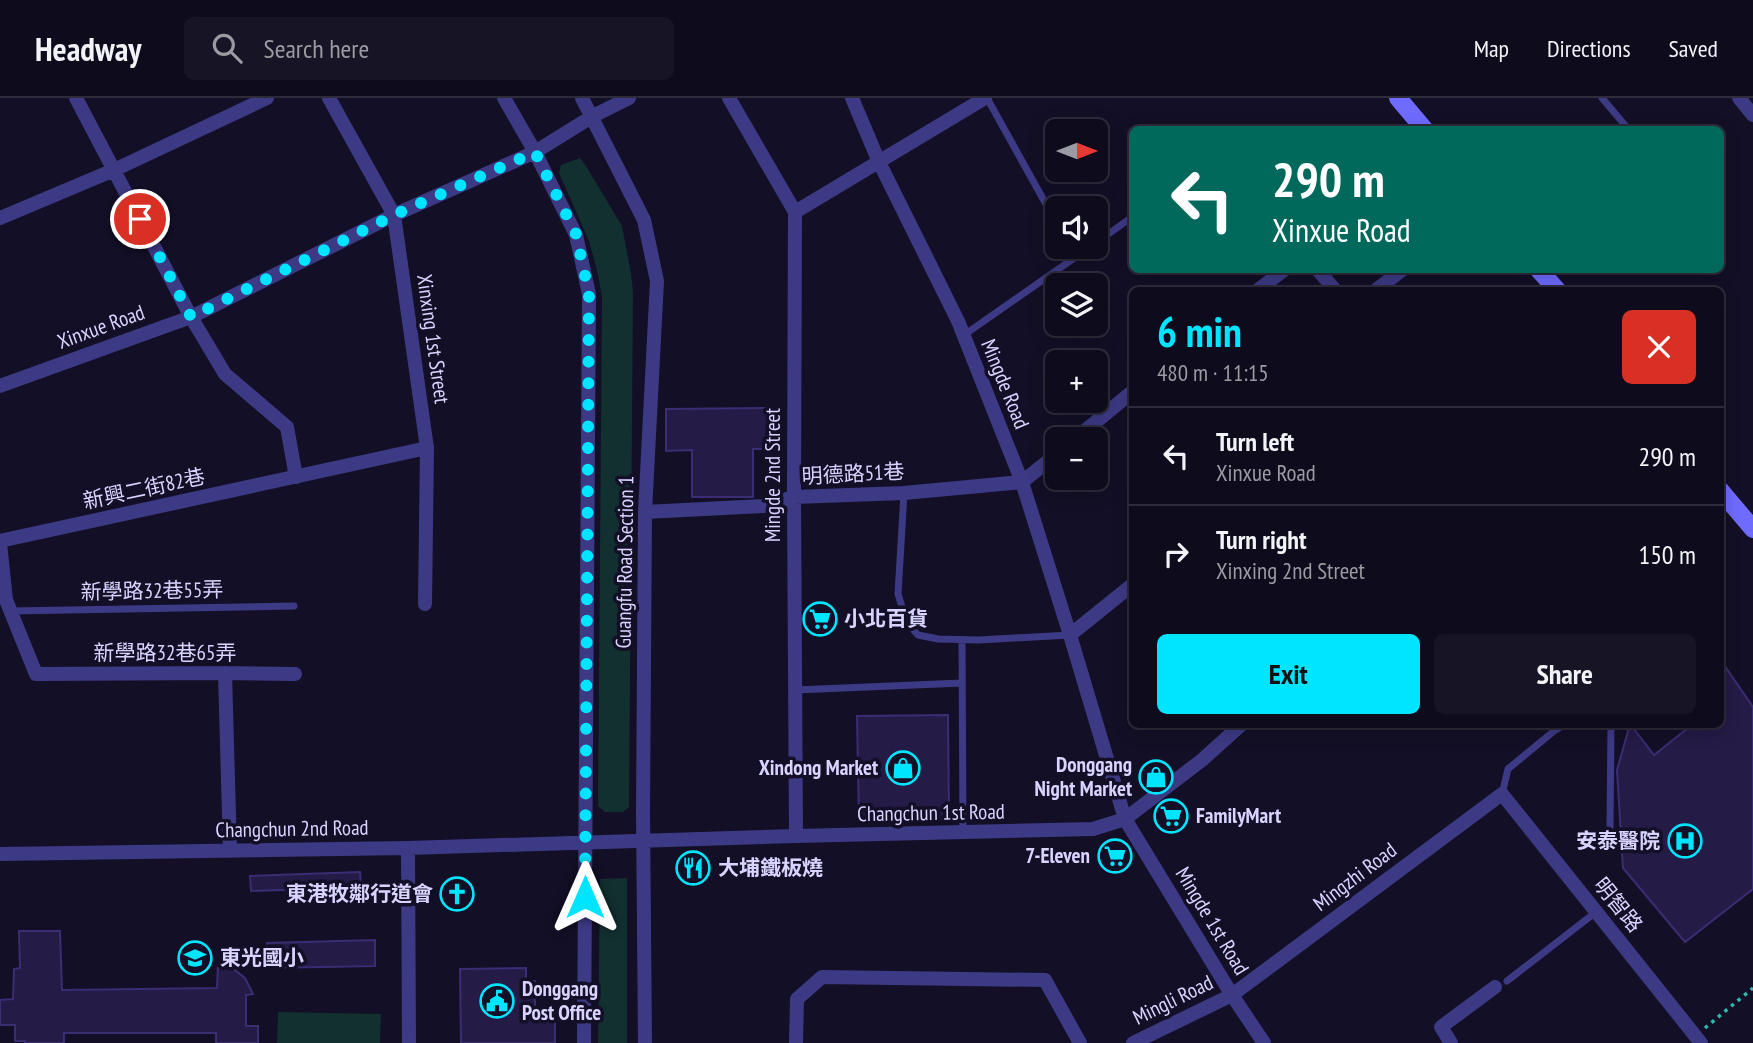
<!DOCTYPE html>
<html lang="en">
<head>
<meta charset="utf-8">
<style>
  :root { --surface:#0e0b1c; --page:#171425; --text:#f1f3f6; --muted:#9b9ba3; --line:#2e2b3b; --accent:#00e5ff }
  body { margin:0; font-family:"PT Sans Narrow","Noto Sans TC",sans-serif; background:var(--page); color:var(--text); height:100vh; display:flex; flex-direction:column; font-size:26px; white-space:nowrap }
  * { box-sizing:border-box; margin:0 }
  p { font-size:23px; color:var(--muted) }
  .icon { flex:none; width:38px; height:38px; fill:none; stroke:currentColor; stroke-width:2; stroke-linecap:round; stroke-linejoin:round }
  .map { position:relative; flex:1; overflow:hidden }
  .panel { position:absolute; left:1129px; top:189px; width:595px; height:441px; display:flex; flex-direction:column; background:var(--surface); border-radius:10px; box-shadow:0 4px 18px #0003,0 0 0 2px var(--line) }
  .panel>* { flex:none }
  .hud { position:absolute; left:1129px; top:28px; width:595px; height:147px; border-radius:10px; box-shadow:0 4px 18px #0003,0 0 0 2px var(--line); background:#00695c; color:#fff; overflow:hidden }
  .needle { width:46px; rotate:90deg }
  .fabs { position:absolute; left:1045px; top:21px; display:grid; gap:14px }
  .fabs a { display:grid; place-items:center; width:63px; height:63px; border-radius:10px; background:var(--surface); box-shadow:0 4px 18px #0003,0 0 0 2px var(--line); font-size:35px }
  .pin { position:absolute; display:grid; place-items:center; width:60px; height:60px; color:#fff; margin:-30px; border:4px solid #fff; border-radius:50%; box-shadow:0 2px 7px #0007 }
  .me { position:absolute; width:77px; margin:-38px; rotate:0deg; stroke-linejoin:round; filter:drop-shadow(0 0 5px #0008) }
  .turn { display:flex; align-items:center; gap:24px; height:147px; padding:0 28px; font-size:32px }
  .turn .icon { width:91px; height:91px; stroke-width:2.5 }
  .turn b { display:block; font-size:49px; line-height:60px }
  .round { display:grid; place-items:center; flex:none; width:74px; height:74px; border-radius:10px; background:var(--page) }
  .overview { display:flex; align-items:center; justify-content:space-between; height:119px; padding:0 28px }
  h1 { font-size:42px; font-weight:700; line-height:52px; color:var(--accent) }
  .action { display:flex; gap:14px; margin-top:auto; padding:14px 28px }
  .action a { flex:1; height:80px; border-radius:10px; background:var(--accent); color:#111; font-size:28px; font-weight:700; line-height:80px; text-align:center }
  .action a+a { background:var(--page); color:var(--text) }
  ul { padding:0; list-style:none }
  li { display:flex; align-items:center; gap:21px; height:98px; padding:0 28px; border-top:2px solid var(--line) }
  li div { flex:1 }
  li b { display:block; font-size:26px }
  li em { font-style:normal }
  header { display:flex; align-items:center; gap:42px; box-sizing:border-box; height:98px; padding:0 35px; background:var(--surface); border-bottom:2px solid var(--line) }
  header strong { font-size:33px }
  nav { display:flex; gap:38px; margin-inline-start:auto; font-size:24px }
  .search { width:490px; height:63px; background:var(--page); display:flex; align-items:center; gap:18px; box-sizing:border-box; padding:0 24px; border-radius:10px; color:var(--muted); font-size:26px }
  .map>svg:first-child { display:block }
</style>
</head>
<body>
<header>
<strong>Headway</strong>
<div class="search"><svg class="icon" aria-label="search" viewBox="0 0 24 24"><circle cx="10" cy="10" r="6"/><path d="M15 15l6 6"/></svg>Search here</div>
<nav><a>Map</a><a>Directions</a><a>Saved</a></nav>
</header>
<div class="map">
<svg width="1753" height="945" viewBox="0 0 1753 945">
  <rect width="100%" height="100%" fill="#130f26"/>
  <!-- green -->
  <path fill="#12302f" d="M580,60l6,8 36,60 9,48 2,18 -4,515 -6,5h-18l-7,-6 4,-508 -4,-24 -9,-33 -30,-68 2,-8z
    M627,780v165h-29l2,-164z
    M278,914l103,2 -1,29h-103z"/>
  <!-- building -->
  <path fill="#241b47" stroke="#3b2d73" stroke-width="2" d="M769,310v41h-16v48h-61v-47l-26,1v-42z
    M1720,561l33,48v182l-68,53 -62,-74 -6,-98 13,-46 24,31 39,-31h27z
    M948,617l1,104 -90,3 -2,-106z
    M360,774l1,15 -110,4 -1,-15z
    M19,833h41l2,59 155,-2 1,-23 14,3 13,10 8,16 -7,1v31h12v17h-42v-10h-152v10h-39v-2h-10v-16h-15v-25l13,-1 1,-30 6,-1z
    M375,842v26l-107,2 -1,-25z
    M526,870v13h9v41h20v21h-94l-1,-74z"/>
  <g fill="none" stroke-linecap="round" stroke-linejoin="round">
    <!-- path -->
    <path stroke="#2fb8b0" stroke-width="3.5" stroke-dasharray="3.5 5" stroke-linecap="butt" d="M1705,930l48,-40"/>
    <!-- service -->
    <path stroke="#3d3a85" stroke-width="7" d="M987,0l70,126
      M1602,0l27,32
      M1096,145l36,-26
      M1069,149l6,10
      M964,237l126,-88
      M904,395l-6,101 9,29 11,12 20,4 41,1 91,-5
      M11,513l283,-5
      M962,542l1,192
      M795,592l167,-7
      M1502,696l6,-25 46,-38 11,-7
      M1610,729l1,-103
      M1507,883l89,-69"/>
    <!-- minor -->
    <path stroke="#3d3a85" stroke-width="14" d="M76,0l115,219 34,57 62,53 9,50
      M329,0l65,117 33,233 -2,156
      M504,0l31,54 41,83 13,59 -5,749
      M582,0l62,122 13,61 -12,231 -2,300 2,231
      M729,0l66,114
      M852,0l27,64 79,159 64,161 48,153 55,184 107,176 32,48
      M1739,0l14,17
      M0,120l114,-48 153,-72
      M1318,172l17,20
      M1258,192l26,-20
      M1376,192l26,-20
      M0,288l191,-69 203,-102 141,-63 58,-36 36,-18
      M1075,341l57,-47
      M645,414l118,-6 31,-9 110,-4 118,-11 35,-28
      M0,443l427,-93
      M0,445l6,57 30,74 189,-1 70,1
      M1070,537l62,-50
      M225,575l5,178
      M796,738l-2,-339 1,-285 190,-114
      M408,750l1,195
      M0,756l408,-6 388,-12 297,-7 32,-10 77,-59 40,-36
      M796,945l1,-44 25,-22 223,3 35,63
      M1133,945l99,-48 270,-201 199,249
      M1451,945l-10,-16 54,-40"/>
    <!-- secondary -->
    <path stroke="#6f6bff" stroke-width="18" d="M1398,0l27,32
      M1539,172l18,20
      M1720,392l33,39"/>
  </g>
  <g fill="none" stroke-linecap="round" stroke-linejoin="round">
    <!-- route -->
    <path stroke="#00e5ff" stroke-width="12" stroke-dasharray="0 21.6" d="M140,121l51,98 203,-102 141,-63 41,82 13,60 -4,603"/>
  </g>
  <!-- icons -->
  <defs>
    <symbol id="supermarket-ring" viewBox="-11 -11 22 22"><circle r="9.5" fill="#130f26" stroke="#00e5ff" stroke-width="1.5"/><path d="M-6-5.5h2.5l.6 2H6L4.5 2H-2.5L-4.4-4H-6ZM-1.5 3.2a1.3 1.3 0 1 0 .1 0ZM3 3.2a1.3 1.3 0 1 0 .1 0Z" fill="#00e5ff"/></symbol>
    <symbol id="shop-ring" viewBox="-11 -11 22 22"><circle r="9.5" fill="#130f26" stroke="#00e5ff" stroke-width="1.5"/><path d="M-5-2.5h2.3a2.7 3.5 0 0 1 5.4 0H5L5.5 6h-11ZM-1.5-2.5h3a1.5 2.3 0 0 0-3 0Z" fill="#00e5ff"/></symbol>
    <symbol id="hospital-ring" viewBox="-11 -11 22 22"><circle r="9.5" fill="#130f26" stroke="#00e5ff" stroke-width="1.5"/><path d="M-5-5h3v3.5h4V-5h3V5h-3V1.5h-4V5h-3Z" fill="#00e5ff"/></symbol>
    <symbol id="restaurant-ring" viewBox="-11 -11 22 22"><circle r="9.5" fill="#130f26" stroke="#00e5ff" stroke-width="1.5"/><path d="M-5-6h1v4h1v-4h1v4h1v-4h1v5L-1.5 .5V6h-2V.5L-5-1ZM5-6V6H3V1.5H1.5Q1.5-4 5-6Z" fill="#00e5ff"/></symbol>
    <symbol id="church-ring" viewBox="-11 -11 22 22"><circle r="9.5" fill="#130f26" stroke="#00e5ff" stroke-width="1.5"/><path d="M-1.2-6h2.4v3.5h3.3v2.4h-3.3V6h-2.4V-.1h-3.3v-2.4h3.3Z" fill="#00e5ff"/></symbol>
    <symbol id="school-ring" viewBox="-11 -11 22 22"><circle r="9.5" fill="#130f26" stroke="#00e5ff" stroke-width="1.5"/><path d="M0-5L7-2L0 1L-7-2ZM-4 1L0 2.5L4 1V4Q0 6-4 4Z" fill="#00e5ff"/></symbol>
    <symbol id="civic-ring" viewBox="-11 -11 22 22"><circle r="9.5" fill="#130f26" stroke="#00e5ff" stroke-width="1.5"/><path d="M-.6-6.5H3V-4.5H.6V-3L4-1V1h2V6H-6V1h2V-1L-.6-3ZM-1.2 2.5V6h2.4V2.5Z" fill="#00e5ff"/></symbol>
  </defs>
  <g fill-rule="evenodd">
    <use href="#supermarket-ring" x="801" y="502" width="38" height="38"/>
    <use href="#shop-ring" x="884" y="651" width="38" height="38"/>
    <use href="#shop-ring" x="1137" y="660" width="38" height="38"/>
    <use href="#supermarket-ring" x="1152" y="699" width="38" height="38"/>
    <use href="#hospital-ring" x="1666" y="724" width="38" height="38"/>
    <use href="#supermarket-ring" x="1096" y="739" width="38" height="38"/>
    <use href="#restaurant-ring" x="674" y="751" width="38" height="38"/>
    <use href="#church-ring" x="438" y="777" width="38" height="38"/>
    <use href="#school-ring" x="176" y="841" width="38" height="38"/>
    <use href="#civic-ring" x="478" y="884" width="38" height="38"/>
  </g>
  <g text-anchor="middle" stroke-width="7" stroke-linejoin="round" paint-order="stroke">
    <!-- street labels -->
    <g font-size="21" fill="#d9d4ff" stroke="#130f26">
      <text transform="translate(101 229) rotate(-20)" y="7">Xinxue Road</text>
      <text transform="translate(433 241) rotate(82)" y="7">Xinxing 1st Street</text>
      <text transform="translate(1005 286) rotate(68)" y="7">Mingde Road</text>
      <text transform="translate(853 376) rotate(-3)" y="7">明德路51巷</text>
      <text transform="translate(773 377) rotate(-90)" y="7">Mingde 2nd Street</text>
      <text transform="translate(144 391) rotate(-12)" y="7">新興二街82巷</text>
      <text transform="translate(625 464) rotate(-89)" y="7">Guangfu Road Section 1</text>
      <text transform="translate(152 493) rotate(-1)" y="7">新學路32巷55弄</text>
      <text x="165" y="562">新學路32巷65弄</text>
      <text transform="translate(931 715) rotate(-1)" y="7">Changchun 1st Road</text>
      <text transform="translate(292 731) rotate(-1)" y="7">Changchun 2nd Road</text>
      <text transform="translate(1355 779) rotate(-37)" y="7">Mingzhi Road</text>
      <text transform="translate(1618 807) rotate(51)" y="7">明智路</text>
      <text transform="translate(1212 823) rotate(59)" y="7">Mingde 1st Road</text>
      <text transform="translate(1173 902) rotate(-26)" y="7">Mingli Road</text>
    </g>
    <!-- poi labels -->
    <g font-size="21" font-weight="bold" fill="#d9d4ff" stroke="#130f26" text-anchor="start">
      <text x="844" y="528">小北百貨</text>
      <text x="1132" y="674" text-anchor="end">Donggang<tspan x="1132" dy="24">Night Market</tspan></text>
      <text x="878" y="677" text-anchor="end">Xindong Market</text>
      <text x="1196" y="725">FamilyMart</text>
      <text x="1660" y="750" text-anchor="end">安泰醫院</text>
      <text x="1090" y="765" text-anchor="end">7-Eleven</text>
      <text x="718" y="777">大埔鐵板燒</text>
      <text x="433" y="803" text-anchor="end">東港牧鄰行道會</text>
      <text x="220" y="867">東光國小</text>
      <text x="522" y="898">Donggang<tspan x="522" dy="24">Post Office</tspan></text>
    </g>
  </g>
</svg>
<div class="fabs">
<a><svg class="needle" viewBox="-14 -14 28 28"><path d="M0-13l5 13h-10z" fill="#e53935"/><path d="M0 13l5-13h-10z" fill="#9b9ba3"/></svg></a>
<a><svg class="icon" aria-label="sound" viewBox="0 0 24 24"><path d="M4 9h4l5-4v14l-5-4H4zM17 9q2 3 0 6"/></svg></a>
<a><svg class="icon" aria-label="layers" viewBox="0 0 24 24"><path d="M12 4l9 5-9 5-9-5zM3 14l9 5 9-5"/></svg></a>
<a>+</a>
<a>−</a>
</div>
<div class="pin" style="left:140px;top:121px;background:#d93025"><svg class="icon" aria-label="arrive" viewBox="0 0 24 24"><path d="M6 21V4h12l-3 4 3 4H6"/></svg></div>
<svg class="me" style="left:585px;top:799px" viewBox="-20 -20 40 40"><path d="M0-17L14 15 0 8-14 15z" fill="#00e5ff" stroke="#fff" stroke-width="4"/></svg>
<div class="hud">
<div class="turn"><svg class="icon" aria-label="left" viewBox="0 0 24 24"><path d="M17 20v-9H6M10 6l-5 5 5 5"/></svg><div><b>290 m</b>Xinxue Road</div></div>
</div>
<section class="panel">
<div class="overview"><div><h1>6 min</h1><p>480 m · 11:15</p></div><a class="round" style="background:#d93025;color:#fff"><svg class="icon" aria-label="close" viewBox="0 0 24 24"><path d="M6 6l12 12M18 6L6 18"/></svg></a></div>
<ul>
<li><svg class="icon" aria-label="left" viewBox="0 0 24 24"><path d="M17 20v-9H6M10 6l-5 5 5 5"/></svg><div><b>Turn left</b><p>Xinxue Road</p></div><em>290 m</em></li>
<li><svg class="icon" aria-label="right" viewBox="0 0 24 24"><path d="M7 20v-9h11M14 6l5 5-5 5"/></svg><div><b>Turn right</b><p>Xinxing 2nd Street</p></div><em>150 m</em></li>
</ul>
<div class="action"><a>Exit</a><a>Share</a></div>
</section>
</div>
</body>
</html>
